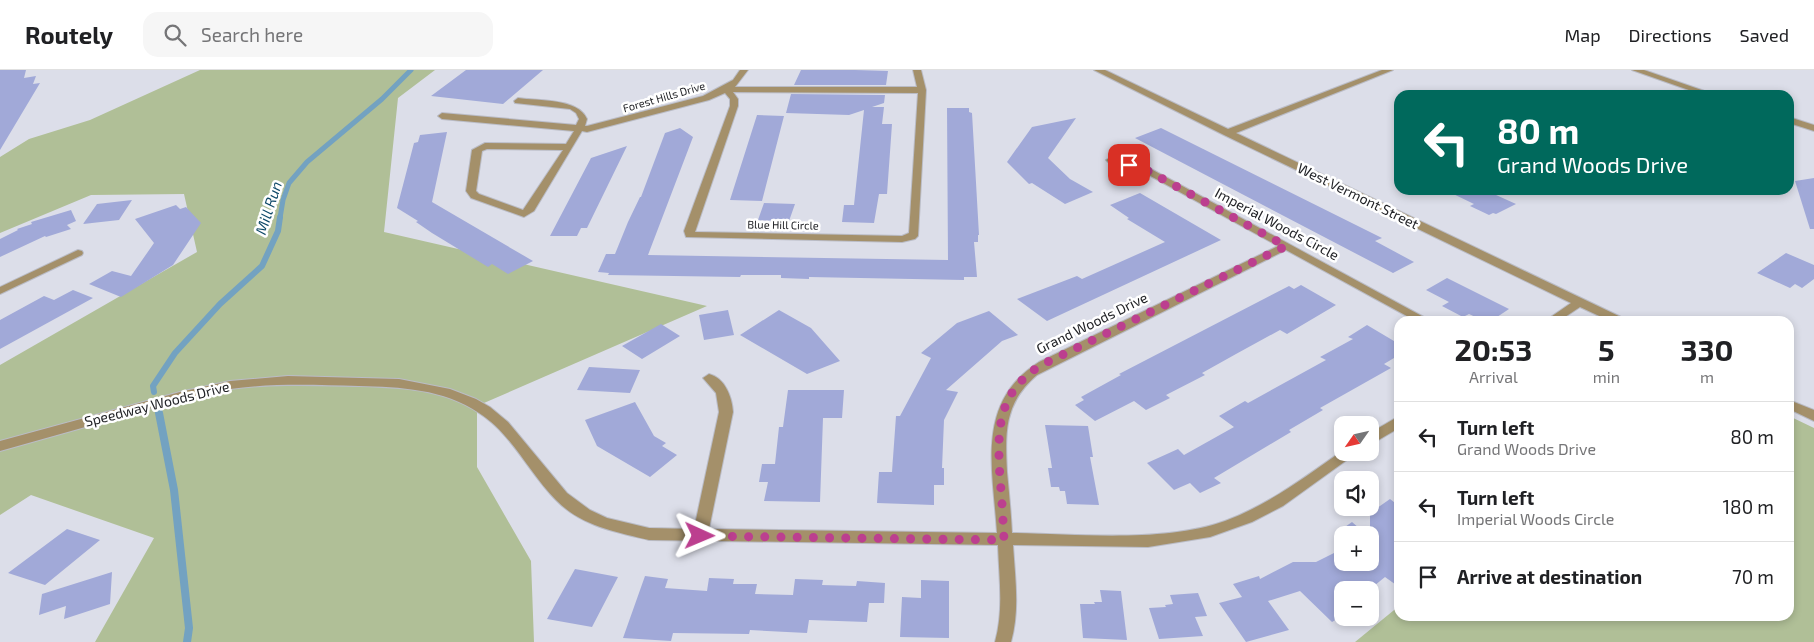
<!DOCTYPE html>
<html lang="en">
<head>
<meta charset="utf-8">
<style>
  :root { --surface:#fff; --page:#f6f6f6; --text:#202124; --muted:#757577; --line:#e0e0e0 }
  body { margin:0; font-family:"Exo 2",sans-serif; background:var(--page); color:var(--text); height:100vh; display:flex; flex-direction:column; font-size:19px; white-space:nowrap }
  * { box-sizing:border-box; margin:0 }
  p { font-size:16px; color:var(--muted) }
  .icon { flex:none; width:28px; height:28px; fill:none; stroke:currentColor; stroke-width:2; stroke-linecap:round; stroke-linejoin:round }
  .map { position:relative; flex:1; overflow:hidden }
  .panel { position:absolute; left:1394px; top:246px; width:400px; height:305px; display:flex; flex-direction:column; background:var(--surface); border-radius:15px; box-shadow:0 2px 8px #0003 }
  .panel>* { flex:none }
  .banner { position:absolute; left:1394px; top:20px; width:400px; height:105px; border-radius:15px; box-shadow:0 2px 8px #0003; background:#00695c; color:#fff; overflow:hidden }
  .needle { width:32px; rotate:236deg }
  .buttons { position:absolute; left:1334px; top:346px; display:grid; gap:10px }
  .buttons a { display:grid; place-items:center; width:45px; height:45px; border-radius:10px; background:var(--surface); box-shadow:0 2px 8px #0003; font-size:25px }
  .pin { position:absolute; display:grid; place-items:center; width:42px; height:42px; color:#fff; margin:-21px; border-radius:10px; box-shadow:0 2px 8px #0006 }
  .me { position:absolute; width:55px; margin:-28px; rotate:91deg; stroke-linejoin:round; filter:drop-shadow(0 0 4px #0008) }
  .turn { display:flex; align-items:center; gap:18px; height:105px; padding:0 20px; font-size:22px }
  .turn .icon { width:65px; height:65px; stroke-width:2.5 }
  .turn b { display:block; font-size:35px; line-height:42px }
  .eta { display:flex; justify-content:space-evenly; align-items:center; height:85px; text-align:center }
  .eta b { font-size:30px; font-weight:700; line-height:35px }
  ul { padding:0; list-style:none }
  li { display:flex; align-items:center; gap:15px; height:70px; padding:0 20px; border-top:1px solid var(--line) }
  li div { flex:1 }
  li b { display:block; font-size:19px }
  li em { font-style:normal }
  header { display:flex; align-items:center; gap:30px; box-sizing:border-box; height:70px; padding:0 25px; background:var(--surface); border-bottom:1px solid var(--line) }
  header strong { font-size:24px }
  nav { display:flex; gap:28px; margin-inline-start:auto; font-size:18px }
  .search { width:350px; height:45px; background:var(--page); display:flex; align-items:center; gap:12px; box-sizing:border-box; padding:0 18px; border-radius:15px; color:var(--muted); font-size:19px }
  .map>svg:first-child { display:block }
</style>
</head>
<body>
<header>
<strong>Routely</strong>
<div class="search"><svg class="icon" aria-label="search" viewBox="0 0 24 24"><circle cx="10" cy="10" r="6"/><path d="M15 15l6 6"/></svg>Search here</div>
<nav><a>Map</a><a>Directions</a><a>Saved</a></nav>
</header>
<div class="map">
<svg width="1814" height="572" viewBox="0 0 1814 572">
  <rect width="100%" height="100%" fill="#dcdee9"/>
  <!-- green -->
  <path fill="#b0bf97" d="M200,0h235l-37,28 -14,134 323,74 -230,100v61l54,94 3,81h-439l59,-104 -123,-43 -31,20v-150l197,-113 -13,-58 -93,1 -91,38v-76l29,-18 61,-19z
    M1789,346l25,12v214h-459l44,-36v10h390z"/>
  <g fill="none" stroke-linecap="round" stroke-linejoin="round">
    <!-- stream-far2 -->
    <path stroke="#73a2c1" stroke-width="5" d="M280,148l3,-18 6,-17 18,-21 75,-63 29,-29"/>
    <!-- stream-far1 -->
    <path stroke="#73a2c1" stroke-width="6" d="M154,322l-1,-6 22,-33 45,-49 42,-38 16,-35 2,-14"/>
    <!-- stream -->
    <path stroke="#73a2c1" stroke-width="8" d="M159,343l15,77 15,138 -2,14"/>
  </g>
  <!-- building -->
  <path fill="#a1a9d8" d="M0,0h26l-2,8 12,-2 -3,8 7,-1 -40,67z
    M466,0h77l-40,34 -72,-8z
    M801,0h54l33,1 -2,14h-92z
    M791,24l94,1 -1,8 -12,4h12l-2,17h10l-5,70h-8l-5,29 -32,-1 2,-17h10l10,-95 -15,5 -63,-2z
    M947,38h22v4l3,1 7,122h-1v7h-4l3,35h-13v3l-155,-3v2l-28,-1v-3h-40l-1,2 -132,-2 1,-2 -11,-1 8,-18h9l13,-32 12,-25h1l24,-64 15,-5 13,9 -45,118 300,5z
    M757,45l27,1 -22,85 -32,-1z
    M1076,48l-28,40 22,21 23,13 -28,12 -33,-21 -3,1 -22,-22 25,-35z
    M1161,58l221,110 -7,3 39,21 -21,11 -258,-135z
    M447,62l-15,70 101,59 -25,13 -16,-10 -4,3 -56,-34 -16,-11 2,-1 -21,-13 17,-65 4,-1 2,-7z
    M627,76l-40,82h-6l-4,8h-27l41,-78z
    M1814,108v51h-4l-15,-48z
    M1445,120h40l31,14 -20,10 -3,-1 -4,2 -19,-9 4,-2z
    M1140,123l81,47 -174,81 -30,-22 60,-23 5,3 83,-37 -38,-23 2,-1 -19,-13z
    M132,130l-13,20 -36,4 14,-20z
    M764,133l31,1 -6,17 -31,-1z
    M176,135l4,4 6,-2 15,16 -28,42 -52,32 -32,-13 23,-13 19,5 23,-33 -19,-24z
    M71,140l5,11 -9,4 4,4 -25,8 -1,-1 -45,21v-18l18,-9 -1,-1 15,-5 -1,-2z
    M1786,183l28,12v14l-12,9 -7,-4 -5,4 -33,-15z
    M1447,208l62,31 -18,12h-7l-15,-7 -6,3 -21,-11 7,-4 -23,-12z
    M1301,215l35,20 -49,29 -7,-4 -44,24 -34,19 3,2 -39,20 4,3 -24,12 -12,-9 -39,20 -20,-16 9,-5 -3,-3 40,-22 -2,-1 170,-88 5,3z
    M73,220l20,8 -93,51v-29l44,-24 10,4z
    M728,240l6,25 -30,5 -5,-25z
    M779,240l32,18 29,33 -33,13 -67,-39z
    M989,241l29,24 -16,6 -56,49 12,2 -14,28 -2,48h2v17h-10v20l-57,-2 2,-31h13l4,-56h4l31,-58 -10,-5 36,-30z
    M661,254l19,12 -38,23 -20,-13z
    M1367,255l32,19v11l-15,9 7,4 -71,40 3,2 -34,20 2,2 -77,46 7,5 -21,10 -10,-10 -16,7 -27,-27 31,-14 6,6 50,-28 -15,-11 26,-15 3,2 78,-43 -6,-3 33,-18 -5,-2z
    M589,297l51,3 -10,23 -53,-3z
    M788,320h56l-2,28h-19l-3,84 -56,-1 4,-19h-9l3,-18h13l4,-37h4z
    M635,332l19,34 12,7 -4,3 15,9 -27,22 -53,-31 -12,-26z
    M1045,355l43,1 5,31h-3l9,48 -32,-1 -2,-13h-5l-1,-4h-8l-3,-19h4z
    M1390,429l9,7v81l-14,-10 -16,13h-27v26l-10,6 -32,-31 -32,10 21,29 -43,12 -27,-39 23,-6 -9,-13 26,-8 1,3 33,-17h23l26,-13v13h28v-49z
    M1352,452l7,6 10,7h-27v4l-7,-5z
    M67,459l33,11 -55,45 -37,-12z
    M575,499l43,8 -26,50 -45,-8z
    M112,502l-2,32 -46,15 2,-13 -27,9 3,-21z
    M645,506l23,3 -3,9 42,3 2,-13 25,1 -1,5h24l-2,10 38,1 2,-16 28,1 -1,5 34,1 1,-5 28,2 -1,20h-15l-2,19 -58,-2 -2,13 -57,-3 -1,4 -76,-1 -2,8 -48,-3z
    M921,510l28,1v57l-49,-1 2,-40 19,1z
    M1100,520l21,1 6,49 -44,-2 -3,-34h15l-1,-2h8z
    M1198,523l9,23 -12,1 8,19 -44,3 -10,-31 17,-1 -1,-2 8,-1 -3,-9z"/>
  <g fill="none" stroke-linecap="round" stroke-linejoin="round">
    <defs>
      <path id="minor" d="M740,0h8l-13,17h182l-4,-17h8l5,20 -8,146 -3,3 -13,3 -216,-5 -2,-6 46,-125v-7l-5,-6 -16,7 -122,32 -5,-1 -48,80 -10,6 -53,-19 -5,-7 6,-41 13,-7 81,1 8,-13 -132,-12 -4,-3 4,-3 134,12 3,-6 -3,-6 -6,-4 -55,-6 -1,-2 4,-3c21,3 60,0 69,21l-2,7h2l116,-30 30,-16zM733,22l185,1 -9,140 -7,3 -207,-4 43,-126v-7zM487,79l76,1 -40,60 -44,-16 -3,-3 6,-40z
        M1094,0h11l123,59 154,-59h11l-157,63 387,185 2,3h-15l-30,-14 -21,14h-14l26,-18 -347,-168z
        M1632,0h12l72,25h-13z
        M1789,47l25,8v6l-25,-8z
        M1111,87l40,12 280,152h-15l-130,-71 -249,125c-33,28 -32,57 -30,97 2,20 4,41 5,61 64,1 153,10 213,-12 43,-16 80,-44 117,-70v1h16l-75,54 -31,16 -42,15 -62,10 -135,-2c2,33 7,65 -2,97h-16c9,-32 4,-64 3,-97l-349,-5c-33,-8 -68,-14 -93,-40 -27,-27 -44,-66 -77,-87 -35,-24 -79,-26 -120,-27 -43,-1 -86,-3 -129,3 -32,5 -64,15 -95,24 -45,13 -90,25 -135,38v-10l180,-49 50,-11 58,-5 111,3 51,10 26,10 14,8 18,15 59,71 23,17 17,8 42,10 45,1 25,-117 -3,-19 -13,-15 6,-4c16,4 23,23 24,38l-24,117 288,4c-4,-64 -22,-131 42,-171l239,-116 -133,-73 -37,-11 -2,-2z
        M78,180l4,1 1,2 -1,2 -82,39v-7z
        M1789,330l25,10v11l-25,-12z
        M1399,346v12l-29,17v-12z"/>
    </defs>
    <!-- minor casing -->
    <use href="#minor" stroke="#babcc6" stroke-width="2"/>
    <!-- minor -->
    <use href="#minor" fill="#a4906a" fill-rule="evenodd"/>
  </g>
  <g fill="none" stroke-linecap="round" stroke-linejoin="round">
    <!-- route -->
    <path stroke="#bc3f8f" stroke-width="9" stroke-dasharray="0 16.2" d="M700,466l304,4c-1,-20 -2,-41 -4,-61 -2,-40 -5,-78 30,-106 7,-6 17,-11 26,-15l230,-112 -138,-75 -19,-6"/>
  </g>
  <g text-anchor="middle" stroke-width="5" stroke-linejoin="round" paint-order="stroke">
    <!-- far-street labels -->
    <g font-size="11" fill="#212226" stroke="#fff">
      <text transform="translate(664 27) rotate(-16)" y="4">Forest Hills Drive</text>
      <text transform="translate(783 155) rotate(1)" y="4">Blue Hill Circle</text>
    </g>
    <!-- street labels -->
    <g font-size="14" fill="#212226" stroke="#fff">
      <text transform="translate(1358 126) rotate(26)" y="5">West Vermont Street</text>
      <text transform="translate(1277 154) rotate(28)" y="5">Imperial Woods Circle</text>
      <text transform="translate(1092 253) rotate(-26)" y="5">Grand Woods Drive</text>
      <text transform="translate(157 334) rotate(-14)" y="5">Speedway Woods Drive</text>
    </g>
    <!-- water labels -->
    <g font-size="15" font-style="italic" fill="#0f4969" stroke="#fff">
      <text transform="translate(269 138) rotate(-72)" y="5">Mill Run</text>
    </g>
  </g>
</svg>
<div class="buttons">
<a><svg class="needle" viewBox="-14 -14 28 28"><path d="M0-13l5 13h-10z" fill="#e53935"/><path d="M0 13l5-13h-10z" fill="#757577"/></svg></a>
<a><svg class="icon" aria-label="sound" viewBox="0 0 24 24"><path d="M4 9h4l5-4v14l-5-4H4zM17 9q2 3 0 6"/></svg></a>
<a>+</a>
<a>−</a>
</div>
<div class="pin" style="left:1129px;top:95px;background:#d93025"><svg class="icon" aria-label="arrive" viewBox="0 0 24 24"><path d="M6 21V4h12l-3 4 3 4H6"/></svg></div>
<svg class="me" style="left:700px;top:466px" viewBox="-20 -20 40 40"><path d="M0-17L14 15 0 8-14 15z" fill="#bc3f8f" stroke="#fff" stroke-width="4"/></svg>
<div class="banner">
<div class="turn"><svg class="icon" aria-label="left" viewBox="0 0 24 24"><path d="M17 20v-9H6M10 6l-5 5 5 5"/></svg><div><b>80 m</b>Grand Woods Drive</div></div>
</div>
<section class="panel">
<div class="eta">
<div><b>20:53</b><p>Arrival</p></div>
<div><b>5</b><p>min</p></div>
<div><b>330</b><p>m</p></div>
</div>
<ul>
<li><svg class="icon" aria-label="left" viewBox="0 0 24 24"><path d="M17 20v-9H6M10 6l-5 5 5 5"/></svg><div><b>Turn left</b><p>Grand Woods Drive</p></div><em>80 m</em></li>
<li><svg class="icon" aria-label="left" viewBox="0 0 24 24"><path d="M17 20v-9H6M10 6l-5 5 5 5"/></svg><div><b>Turn left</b><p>Imperial Woods Circle</p></div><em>180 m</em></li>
<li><svg class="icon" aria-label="arrive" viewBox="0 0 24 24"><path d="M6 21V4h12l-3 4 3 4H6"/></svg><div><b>Arrive at destination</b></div><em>70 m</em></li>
</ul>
</section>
</div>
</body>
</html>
